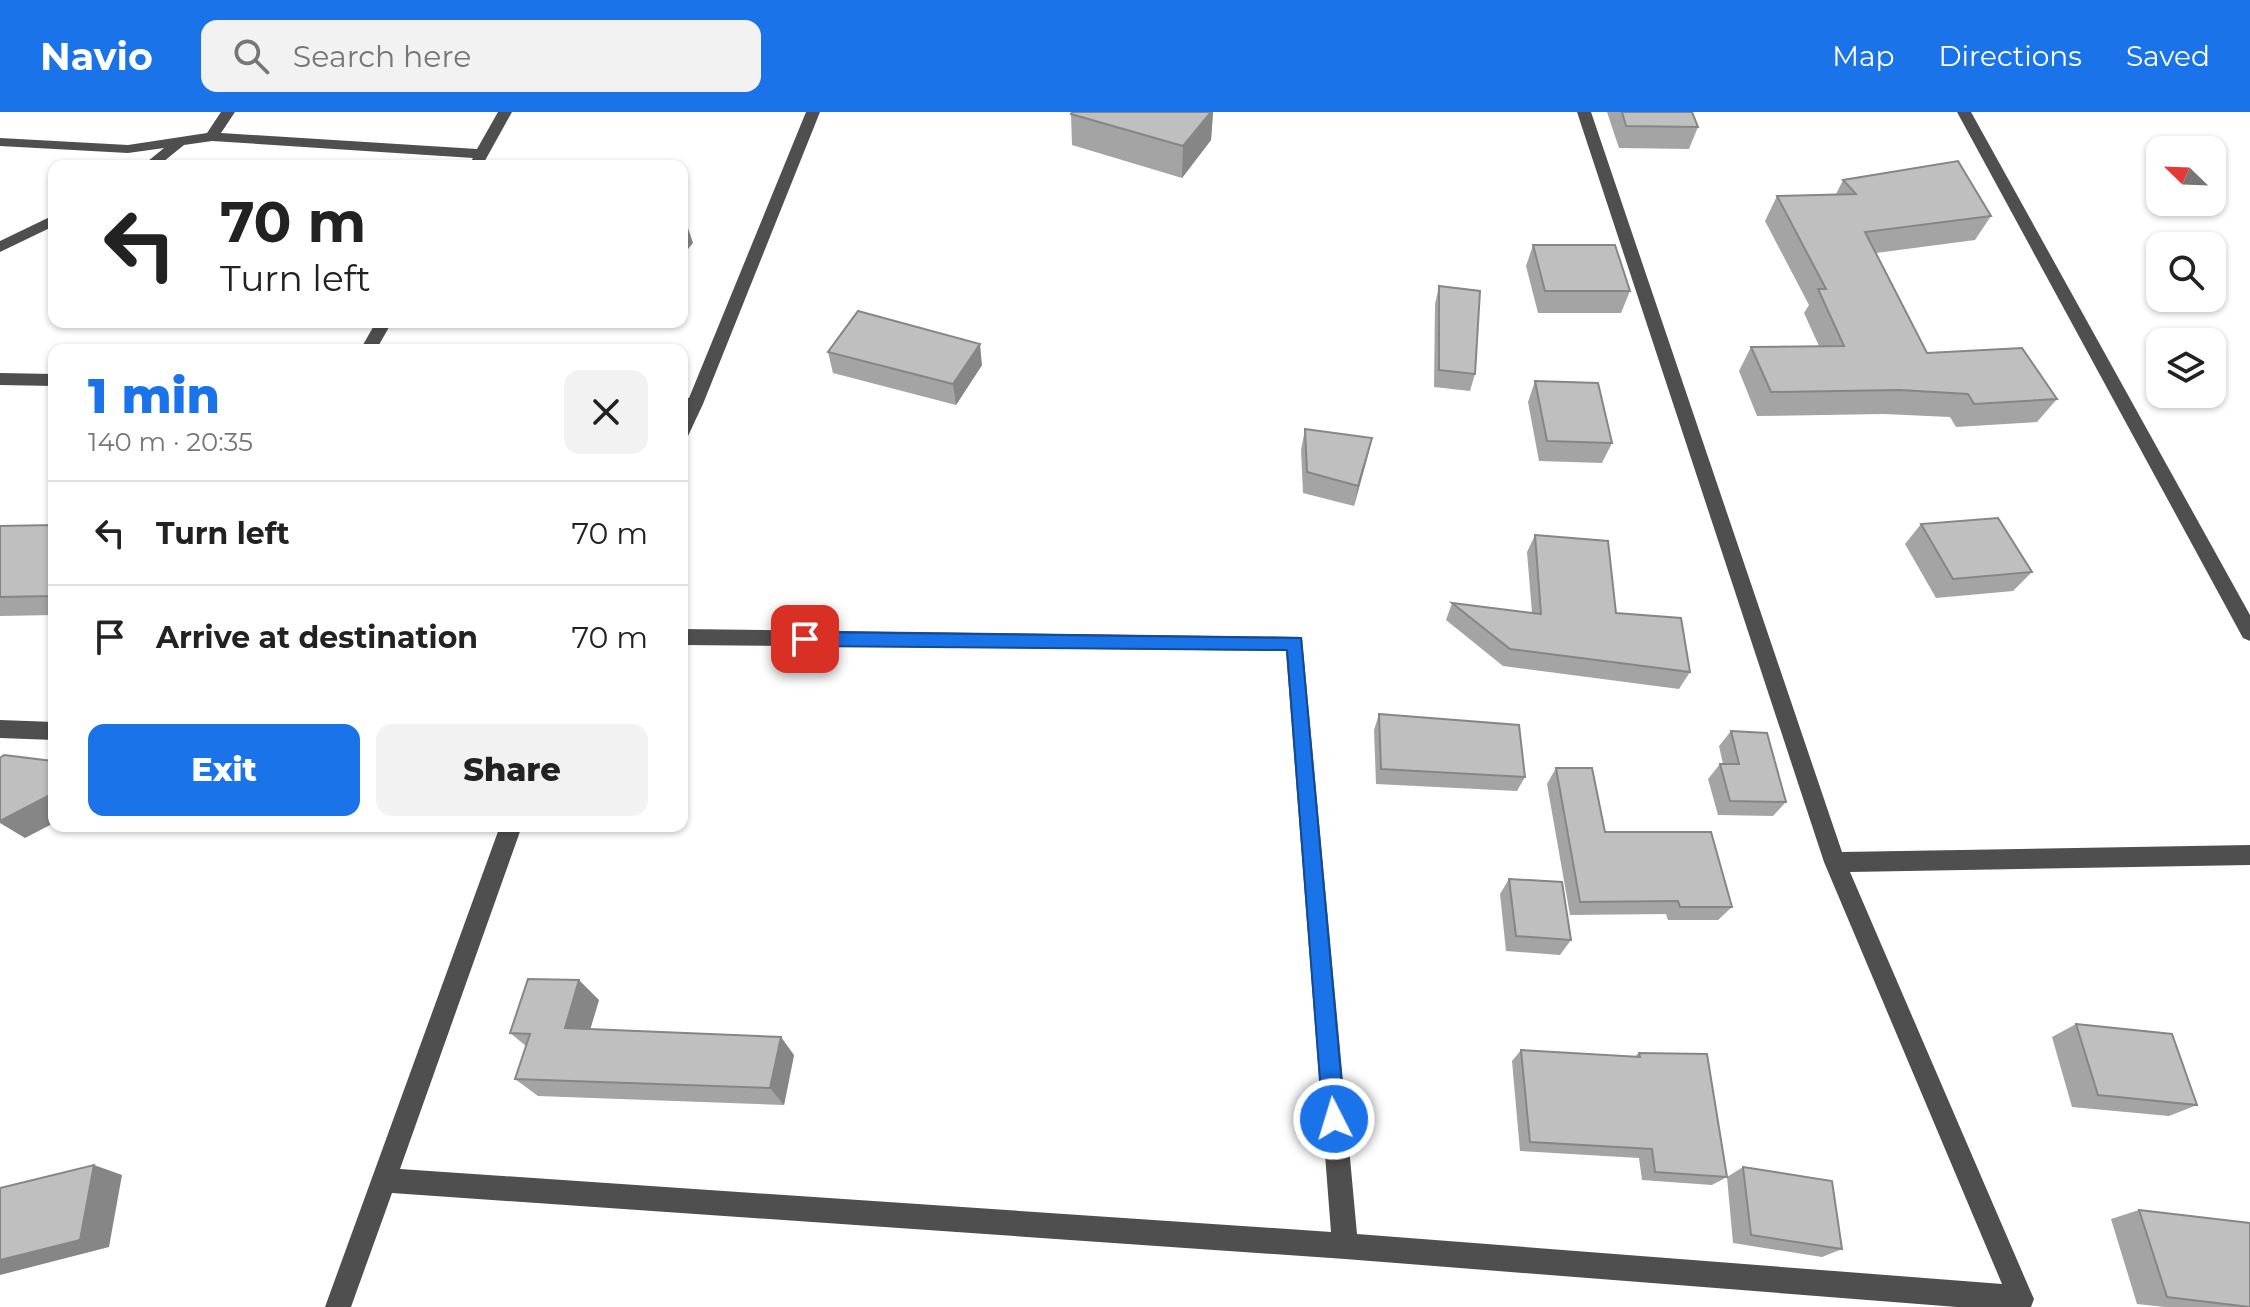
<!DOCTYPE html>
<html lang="en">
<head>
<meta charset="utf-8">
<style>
  :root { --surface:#fff; --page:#f2f2f2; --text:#222; --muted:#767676; --line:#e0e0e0; --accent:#1a73e8 }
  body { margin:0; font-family:Montserrat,sans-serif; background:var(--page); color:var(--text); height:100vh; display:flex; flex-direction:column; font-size:30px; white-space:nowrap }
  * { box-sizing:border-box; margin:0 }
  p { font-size:26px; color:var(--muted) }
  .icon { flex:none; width:44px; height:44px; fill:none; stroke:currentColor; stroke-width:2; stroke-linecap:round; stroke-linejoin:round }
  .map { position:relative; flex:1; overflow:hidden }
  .details { position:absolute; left:48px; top:232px; width:640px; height:488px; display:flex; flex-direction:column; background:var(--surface); border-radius:16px; box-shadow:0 2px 6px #0004 }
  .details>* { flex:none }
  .guide { position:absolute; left:48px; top:48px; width:640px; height:168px; border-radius:16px; box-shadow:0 2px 6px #0004; background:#fff; color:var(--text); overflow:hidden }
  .needle { width:52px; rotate:293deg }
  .fabs { position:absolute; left:2146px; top:24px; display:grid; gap:16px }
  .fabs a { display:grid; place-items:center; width:80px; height:80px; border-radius:16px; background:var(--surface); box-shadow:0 2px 6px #0004; font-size:40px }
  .pin { position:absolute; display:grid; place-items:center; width:68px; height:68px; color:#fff; margin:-34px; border-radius:16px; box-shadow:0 4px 12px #0006 }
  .me { position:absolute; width:88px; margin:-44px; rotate:355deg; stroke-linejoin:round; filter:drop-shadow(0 0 6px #0008) }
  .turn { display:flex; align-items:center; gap:28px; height:168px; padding:0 40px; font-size:36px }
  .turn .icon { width:104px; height:104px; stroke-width:2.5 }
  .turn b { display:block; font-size:56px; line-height:68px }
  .round { display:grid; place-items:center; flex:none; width:84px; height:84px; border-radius:16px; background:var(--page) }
  .head { display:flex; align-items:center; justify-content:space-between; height:136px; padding:0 40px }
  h1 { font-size:48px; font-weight:800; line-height:60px; color:var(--accent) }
  .primary-button { display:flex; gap:16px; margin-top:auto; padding:16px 40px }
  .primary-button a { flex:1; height:92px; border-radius:16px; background:var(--accent); color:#fff; font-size:32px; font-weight:800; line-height:92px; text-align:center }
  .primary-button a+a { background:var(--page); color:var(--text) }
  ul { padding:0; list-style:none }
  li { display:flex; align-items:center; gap:24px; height:104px; padding:0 40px; border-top:2px solid var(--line) }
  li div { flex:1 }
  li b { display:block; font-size:30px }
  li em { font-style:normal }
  header { display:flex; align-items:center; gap:48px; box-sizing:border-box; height:112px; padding:0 40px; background:var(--accent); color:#fff }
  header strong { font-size:38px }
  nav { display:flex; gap:44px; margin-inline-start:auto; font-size:28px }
  .search { width:560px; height:72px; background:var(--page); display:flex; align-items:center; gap:20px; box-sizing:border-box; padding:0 28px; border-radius:16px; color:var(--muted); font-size:30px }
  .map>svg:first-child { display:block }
</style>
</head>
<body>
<header>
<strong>Navio</strong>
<div class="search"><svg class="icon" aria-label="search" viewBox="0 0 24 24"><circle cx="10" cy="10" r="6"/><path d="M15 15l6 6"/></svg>Search here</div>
<nav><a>Map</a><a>Directions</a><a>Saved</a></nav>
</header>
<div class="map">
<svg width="2250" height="1195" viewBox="0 0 2250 1195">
  <rect width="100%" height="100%" fill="#fff"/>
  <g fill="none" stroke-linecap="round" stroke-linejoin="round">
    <!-- minor -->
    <path fill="#4f4f4f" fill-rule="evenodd" d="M221,0h14l-14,21 256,16 21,-37h14l-30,54h-14l5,-8 -261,-17 -28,4 -26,21h-16l22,-18 -36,5 -128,-7v-8l128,7 79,-12z
      M806,0h14l-117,292 -15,32 -6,2v-41l7,1z
      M1577,0h14l251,740 408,-7v20l-400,7 180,418 4,9 -3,8h-74l-612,-48 -953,-66 -41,114h-26l175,-481h22l-122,343 931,63 -45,-581 -604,-6v-16l620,8 55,597 645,50 -178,-422z
      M1957,0h14l279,503v26l-7,-3z
      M54,103v11l-54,26v-11z
      M376,210h16l-16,28h-16z
      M0,261l54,1v12l-54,-1z
      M0,608l54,2v18l-54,-2z"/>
  </g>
  <!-- wall -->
  <path fill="#a4a4a4" d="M1072,0h141l-2,28 -29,38 -110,-33 -1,-31z
    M1607,0h85l6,15 -9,22 -70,-1z
    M1843,68l148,36 -16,24 -99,13 51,100 130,46 -20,23 -81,5 -6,-10 -66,-3 -127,2 -18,-45 12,-24 68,-1 -15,-33 5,-8 -44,-84 12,-25 59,-2z
    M1533,133l97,46 -9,22h-83l-12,-47z
    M1439,174l36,88 -5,17 -36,-4 1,-83z
    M438,210h36l-7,6z
    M828,240l154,13 -26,40 -123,-32z
    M1535,269l77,62 -10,20 -63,-2 -11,-59z
    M1305,317l67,9 -18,68 -51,-13 -2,-43z
    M1921,412l111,48 -19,19 -77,7 -31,-54z
    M54,413v90l-54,1v-90z
    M1535,423l81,78 74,59 -11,17 -176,-23 -57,-46 6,-17 80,10 -5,-61z
    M1379,602l146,63 -8,14 -141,-7 -2,-54z
    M1731,619l55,71 -13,14 -55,-1 -10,-36 12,-15h3l-4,-18z
    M1556,656l49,64 127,75 -14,13h-50l-2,-6 -96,1 -23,-131z
    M1509,767l62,61 -11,15 -54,-4 -6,-57z
    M599,888l-9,29 204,26 -10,50 -246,-9 -23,-17 11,-33 -16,-13z
    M2076,912l121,81 -28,11 -97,-9 -20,-70z
    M1521,938l113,7 5,-4 88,124 16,-10 99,82 -20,8 -89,-14 -6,-66 -15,8 -70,-5 -3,-22 -119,-7 -8,-90z
    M2139,1098l111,97h-85l-28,-3 -26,-85z"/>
  <!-- shaded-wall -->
  <path fill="#868686" d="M1211,0h2l-2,28 -29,38 1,-32z
    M686,110l7,21 -11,13v-30z
    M464,210h10l-7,6z
    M980,232l2,21 -26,40 -3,-21z
    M1372,326l-5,21 -13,47 4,-20z
    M54,681v30l-29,15 -25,-15v-2z
    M579,868l20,20 -14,47 -20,-19z
    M781,925l13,18 -10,50 -14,-17z
    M94,1053l28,10 -13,72 -109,28v-15z"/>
  <!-- building -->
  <path fill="#bfbfbf" stroke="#868686" stroke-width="2" d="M1072,0h139l-28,34 -112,-32z
    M1622,0h70l6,15 -72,-1z
    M1958,49l33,55 -126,16 62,121 95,-5 35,51 -83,5 -6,-10 -68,-4 -129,2 -20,-45 93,-1 -26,-57h8l-49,-93 79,-2 -13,-14z
    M1533,133h82l15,46h-85z
    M1439,174l41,5 -5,83 -36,-4z
    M858,199l122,33 -27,40 -125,-32z
    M1535,269l63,2 14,60 -65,-2z
    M1305,317l67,9 -14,48 -51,-14z
    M1998,406l34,54 -79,7 -32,-55z
    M54,413v71l-54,1v-71z
    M1535,423l73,6 8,72 65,5 9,54 -180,-23 -58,-46 89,11z
    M1379,602l140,11 6,52 -144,-8z
    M1731,619l36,2 19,69 -56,-1 -10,-37h19z
    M4,643l48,6 2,6v26l-54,28v-63z
    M1556,656h36l13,64h106l21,75h-52l-2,-6 -98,1z
    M1509,767l53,3 9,58 -55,-4z
    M528,867l51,1 -14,48 216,9 -11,51 -255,-9 15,-45 -20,-1z
    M2076,912l96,10 25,71 -99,-10z
    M1521,938l119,7 -1,-4 68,1 20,123 -72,-5 -3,-23 -122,-7z
    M94,1053l-14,75 -80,20v-72z
    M1743,1055l89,14 10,68 -91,-14z
    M2139,1098l111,13v84l-83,-10z"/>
  <!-- route -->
  <path fill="#1a73e8" stroke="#114b97" stroke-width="2" d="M805,520l496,6 44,481 -3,8 -8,3 -8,-3 -3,-8 -36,-469 -482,-4 -9,-7z"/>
</svg>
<div class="fabs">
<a><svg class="needle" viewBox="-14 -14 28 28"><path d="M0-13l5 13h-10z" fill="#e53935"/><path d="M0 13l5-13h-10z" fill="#767676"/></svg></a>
<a><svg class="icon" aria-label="search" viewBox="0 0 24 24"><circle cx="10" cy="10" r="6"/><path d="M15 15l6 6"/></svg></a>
<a><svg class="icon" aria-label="layers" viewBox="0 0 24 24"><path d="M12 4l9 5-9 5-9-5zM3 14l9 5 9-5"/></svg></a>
</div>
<div class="pin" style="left:805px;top:527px;background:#d93025"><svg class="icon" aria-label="arrive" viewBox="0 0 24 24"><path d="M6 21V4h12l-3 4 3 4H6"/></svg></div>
<svg class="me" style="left:1334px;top:1007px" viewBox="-20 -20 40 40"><circle r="17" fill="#1a73e8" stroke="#fff" stroke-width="3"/><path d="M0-11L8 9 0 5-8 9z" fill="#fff"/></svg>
<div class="guide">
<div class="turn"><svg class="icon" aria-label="left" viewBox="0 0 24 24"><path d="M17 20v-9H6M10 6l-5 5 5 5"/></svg><div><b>70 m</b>Turn left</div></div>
</div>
<section class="details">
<div class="head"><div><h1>1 min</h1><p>140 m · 20:35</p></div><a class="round"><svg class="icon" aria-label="close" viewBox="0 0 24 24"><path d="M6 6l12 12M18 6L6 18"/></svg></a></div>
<ul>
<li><svg class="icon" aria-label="left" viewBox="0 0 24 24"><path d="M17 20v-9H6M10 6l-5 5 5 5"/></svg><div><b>Turn left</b></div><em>70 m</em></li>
<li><svg class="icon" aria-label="arrive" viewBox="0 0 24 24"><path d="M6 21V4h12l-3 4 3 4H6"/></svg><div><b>Arrive at destination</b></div><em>70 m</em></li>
</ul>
<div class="primary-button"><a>Exit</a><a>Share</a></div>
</section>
</div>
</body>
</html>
